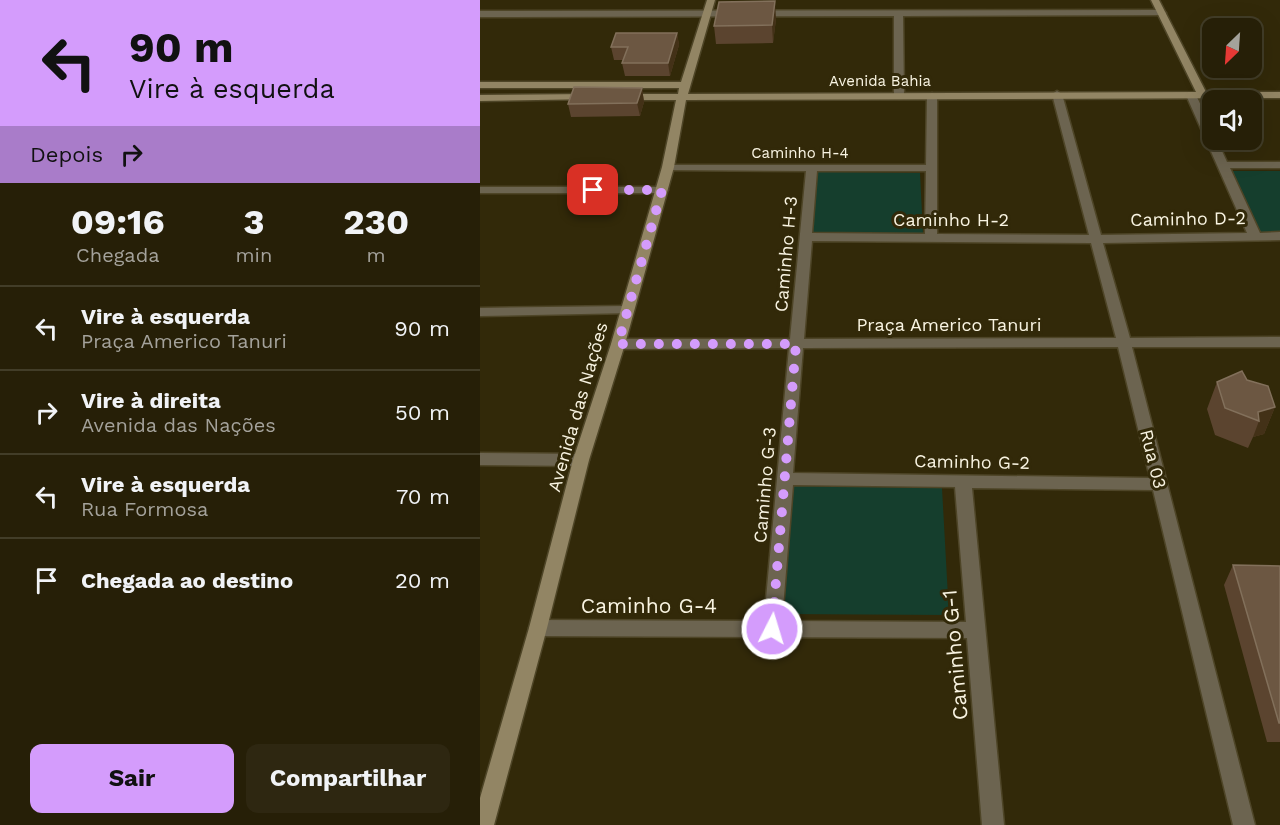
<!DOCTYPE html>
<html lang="pt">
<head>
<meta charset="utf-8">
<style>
  :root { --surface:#261f07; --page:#2e2711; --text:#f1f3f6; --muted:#a4a29b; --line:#423d28; --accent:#d49cfc }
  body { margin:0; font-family:"Work Sans",sans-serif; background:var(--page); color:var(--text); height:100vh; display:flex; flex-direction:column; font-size:22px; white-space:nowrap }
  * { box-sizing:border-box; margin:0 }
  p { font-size:20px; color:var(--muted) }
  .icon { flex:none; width:33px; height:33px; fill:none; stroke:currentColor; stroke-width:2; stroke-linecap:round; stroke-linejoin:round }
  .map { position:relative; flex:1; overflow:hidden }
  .panel { display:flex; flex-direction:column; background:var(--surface); width:480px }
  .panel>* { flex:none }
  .banner { background:#d49cfc; color:#111; overflow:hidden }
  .needle { width:39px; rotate:205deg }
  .tools { position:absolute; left:722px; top:18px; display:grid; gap:12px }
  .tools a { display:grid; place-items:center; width:60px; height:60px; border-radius:12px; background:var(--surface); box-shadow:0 6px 24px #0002,0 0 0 2px var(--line); font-size:30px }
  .pin { position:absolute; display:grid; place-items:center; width:51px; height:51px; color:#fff; margin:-26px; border-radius:12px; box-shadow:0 3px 9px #0006 }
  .me { position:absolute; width:66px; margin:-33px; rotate:5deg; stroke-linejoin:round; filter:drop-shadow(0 0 4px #0008) }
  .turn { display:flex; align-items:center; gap:21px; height:126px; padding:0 30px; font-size:27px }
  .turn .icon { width:78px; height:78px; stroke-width:2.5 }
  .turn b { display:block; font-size:42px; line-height:51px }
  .then { display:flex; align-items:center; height:57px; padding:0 30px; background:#0003; gap:12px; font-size:22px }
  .eta { display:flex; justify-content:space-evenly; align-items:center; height:102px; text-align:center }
  .eta b { font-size:36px; font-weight:700; line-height:42px }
  .cta { display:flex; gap:12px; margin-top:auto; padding:12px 30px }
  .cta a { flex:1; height:69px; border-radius:12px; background:var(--accent); color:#111; font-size:24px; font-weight:700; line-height:69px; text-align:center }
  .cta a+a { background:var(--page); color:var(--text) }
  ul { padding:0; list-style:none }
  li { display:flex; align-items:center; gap:18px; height:84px; padding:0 30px; border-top:2px solid var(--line) }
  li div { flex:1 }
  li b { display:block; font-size:22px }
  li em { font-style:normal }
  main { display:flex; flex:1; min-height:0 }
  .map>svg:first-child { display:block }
</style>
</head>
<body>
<main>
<section class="panel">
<div class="banner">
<div class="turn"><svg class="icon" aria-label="left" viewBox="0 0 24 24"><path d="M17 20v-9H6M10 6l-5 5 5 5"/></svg><div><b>90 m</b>Vire à esquerda</div></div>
<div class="then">Depois<svg class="icon" aria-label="right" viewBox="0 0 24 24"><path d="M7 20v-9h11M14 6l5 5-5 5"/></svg></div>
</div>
<div class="eta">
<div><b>09:16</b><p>Chegada</p></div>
<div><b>3</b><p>min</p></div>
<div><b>230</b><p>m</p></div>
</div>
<ul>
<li><svg class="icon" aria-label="left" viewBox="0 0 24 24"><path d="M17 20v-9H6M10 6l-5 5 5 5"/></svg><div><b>Vire à esquerda</b><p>Praça Americo Tanuri</p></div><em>90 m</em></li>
<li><svg class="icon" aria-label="right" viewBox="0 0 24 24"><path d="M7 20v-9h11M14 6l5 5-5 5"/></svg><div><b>Vire à direita</b><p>Avenida das Nações</p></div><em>50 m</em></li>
<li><svg class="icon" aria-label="left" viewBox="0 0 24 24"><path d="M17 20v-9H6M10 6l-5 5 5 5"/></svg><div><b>Vire à esquerda</b><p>Rua Formosa</p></div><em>70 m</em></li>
<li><svg class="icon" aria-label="arrive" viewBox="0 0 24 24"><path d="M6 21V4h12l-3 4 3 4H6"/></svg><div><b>Chegada ao destino</b></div><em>20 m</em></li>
</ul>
<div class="cta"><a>Sair</a><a>Compartilhar</a></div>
</section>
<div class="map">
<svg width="800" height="825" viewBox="0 0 800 825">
  <rect width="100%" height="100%" fill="#322909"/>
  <!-- green -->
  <path fill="#153e2d" d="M749,171h51v62h-23z
    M338,172l102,1 3,61h-111z
    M312,486l150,2 7,127 -169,-1z"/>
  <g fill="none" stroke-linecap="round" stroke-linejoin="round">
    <defs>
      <path id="street" d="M682,10l4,3 -1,2 -262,1 1,80 -5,3 -5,-3v-80l-414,1v-6z
        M577,91l5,3 39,141 146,-2 -61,-138 1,-2 9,2 16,34v11h5l10,22h53v6h-50l30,65 20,-1v8l-177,3 27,95 150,-1v10h-148l123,478h-22l-80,-335 -181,-2 32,337h-22l-15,-187 -429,-2 -6,-2 -3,-6 3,-6 6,-2 226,1 25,-273 -171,1 -7,-5 7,-5h172l16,-168 -138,-1 -4,-1v-4h262l1,-69 5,-3 5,3v138l152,1 -37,-141zM337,171h109l-1,63 -113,-1zM332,241l279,2 25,95 -312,1zM638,347l32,131 -357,-5 10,-125zM313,485l162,2 11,135 -184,-1z
        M0,187h182l6,3 -6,3h-182z
        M146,306l5,1 2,3 -2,3 -151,3v-8z
        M0,453l101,1 6,2 2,4 -2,4 -6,2 -101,-1z"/>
      <path id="secondary" d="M227,0h8l-27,94 508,-2 -45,-92h8l47,92h74v6l-594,2 -12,67 -49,177 -36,116 -42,168 -53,197h-14v-27l49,-170 44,-168 38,-116 51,-177 14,-67h-52l-5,-3 5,-3h54l1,-6h-199v-6h201z
        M111,94l5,3 -1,2 -115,2v-6z"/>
    </defs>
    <!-- street casing -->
    <use href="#street" stroke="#4e4527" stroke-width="3"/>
    <!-- secondary casing -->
    <use href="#secondary" stroke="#4e4527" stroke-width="3"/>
    <!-- street -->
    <use href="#street" fill="#6c6450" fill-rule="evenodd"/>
    <!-- secondary -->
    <use href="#secondary" fill="#928564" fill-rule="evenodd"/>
  </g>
  <!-- wall -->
  <path fill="#5b442f" d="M296,19l-3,24 -57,1 -2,-18z
    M197,33l2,12 -9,31h-45l-3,-13 1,-3h-9l-3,-13z
    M162,88l2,14 -4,14 -69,1 -3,-13z
    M767,380l28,27 -11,27 -11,3 -5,11 -33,-13 -8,-26 10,-27z
    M753,565l47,1v176h-13l-43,-157z"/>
  <!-- shaded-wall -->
  <path fill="#433117" d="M295,1l1,18 -3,24 -1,-18z
    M197,33l2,12 -9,31 -2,-13z
    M162,88l2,14 -4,14 -3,-13z
    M795,407l-11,27 -11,3 6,-16 -1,-9z"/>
  <!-- building -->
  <path fill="#6c5742" stroke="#82705b" stroke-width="1.5" d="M295,1l-3,24 -58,1 5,-24z
    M136,33h61l-9,30h-46l6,-16h-17z
    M94,87l68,1 -5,15 -69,1z
    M762,371l5,9 21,6 7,21 -17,5 1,9 -34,-13 -8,-26z
    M753,565l47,1v157h-1z"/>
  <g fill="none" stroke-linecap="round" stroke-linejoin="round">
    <!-- route -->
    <path stroke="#d49cfc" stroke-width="10" stroke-dasharray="0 18" d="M113,190h69l-44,154h178l-24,285"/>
  </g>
  <g text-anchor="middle" stroke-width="6" stroke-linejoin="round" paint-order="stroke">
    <!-- far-street labels -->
    <g font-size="15" fill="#f9f4e2" stroke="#322909">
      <text x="400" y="86">Avenida Bahia</text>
      <text x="320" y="158">Caminho H-4</text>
    </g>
    <!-- street labels -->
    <g font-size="18" fill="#f9f4e2" stroke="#322909">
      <text transform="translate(708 219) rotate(-1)" y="6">Caminho D-2</text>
      <text x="471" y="226">Caminho H-2</text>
      <text transform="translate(306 254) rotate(-85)" y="6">Caminho H-3</text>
      <text x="469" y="331">Praça Americo Tanuri</text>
      <text transform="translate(98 407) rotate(-74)" y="6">Avenida das Nações</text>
      <text transform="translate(673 459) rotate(76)" y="6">Rua 03</text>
      <text transform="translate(492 462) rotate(1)" y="6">Caminho G-2</text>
      <text transform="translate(285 485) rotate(-85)" y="6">Caminho G-3</text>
    </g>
    <!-- near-street labels -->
    <g font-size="21" fill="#f9f4e2" stroke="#322909">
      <text x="169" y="613">Caminho G-4</text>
      <text transform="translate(475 655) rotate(-95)" y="7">Caminho G-1</text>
    </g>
  </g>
</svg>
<div class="tools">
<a><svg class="needle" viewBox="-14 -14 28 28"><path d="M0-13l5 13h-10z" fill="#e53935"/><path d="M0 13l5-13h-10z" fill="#a4a29b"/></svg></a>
<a><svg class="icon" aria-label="sound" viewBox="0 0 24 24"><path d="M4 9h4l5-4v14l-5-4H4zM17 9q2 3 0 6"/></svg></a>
</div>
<div class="pin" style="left:113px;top:190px;background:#d93025"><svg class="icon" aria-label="arrive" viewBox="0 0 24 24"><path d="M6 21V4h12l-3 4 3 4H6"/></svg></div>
<svg class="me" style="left:292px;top:629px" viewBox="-20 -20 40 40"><circle r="17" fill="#d49cfc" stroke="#fff" stroke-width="3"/><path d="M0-11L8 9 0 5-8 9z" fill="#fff"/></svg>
</div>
</main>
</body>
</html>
